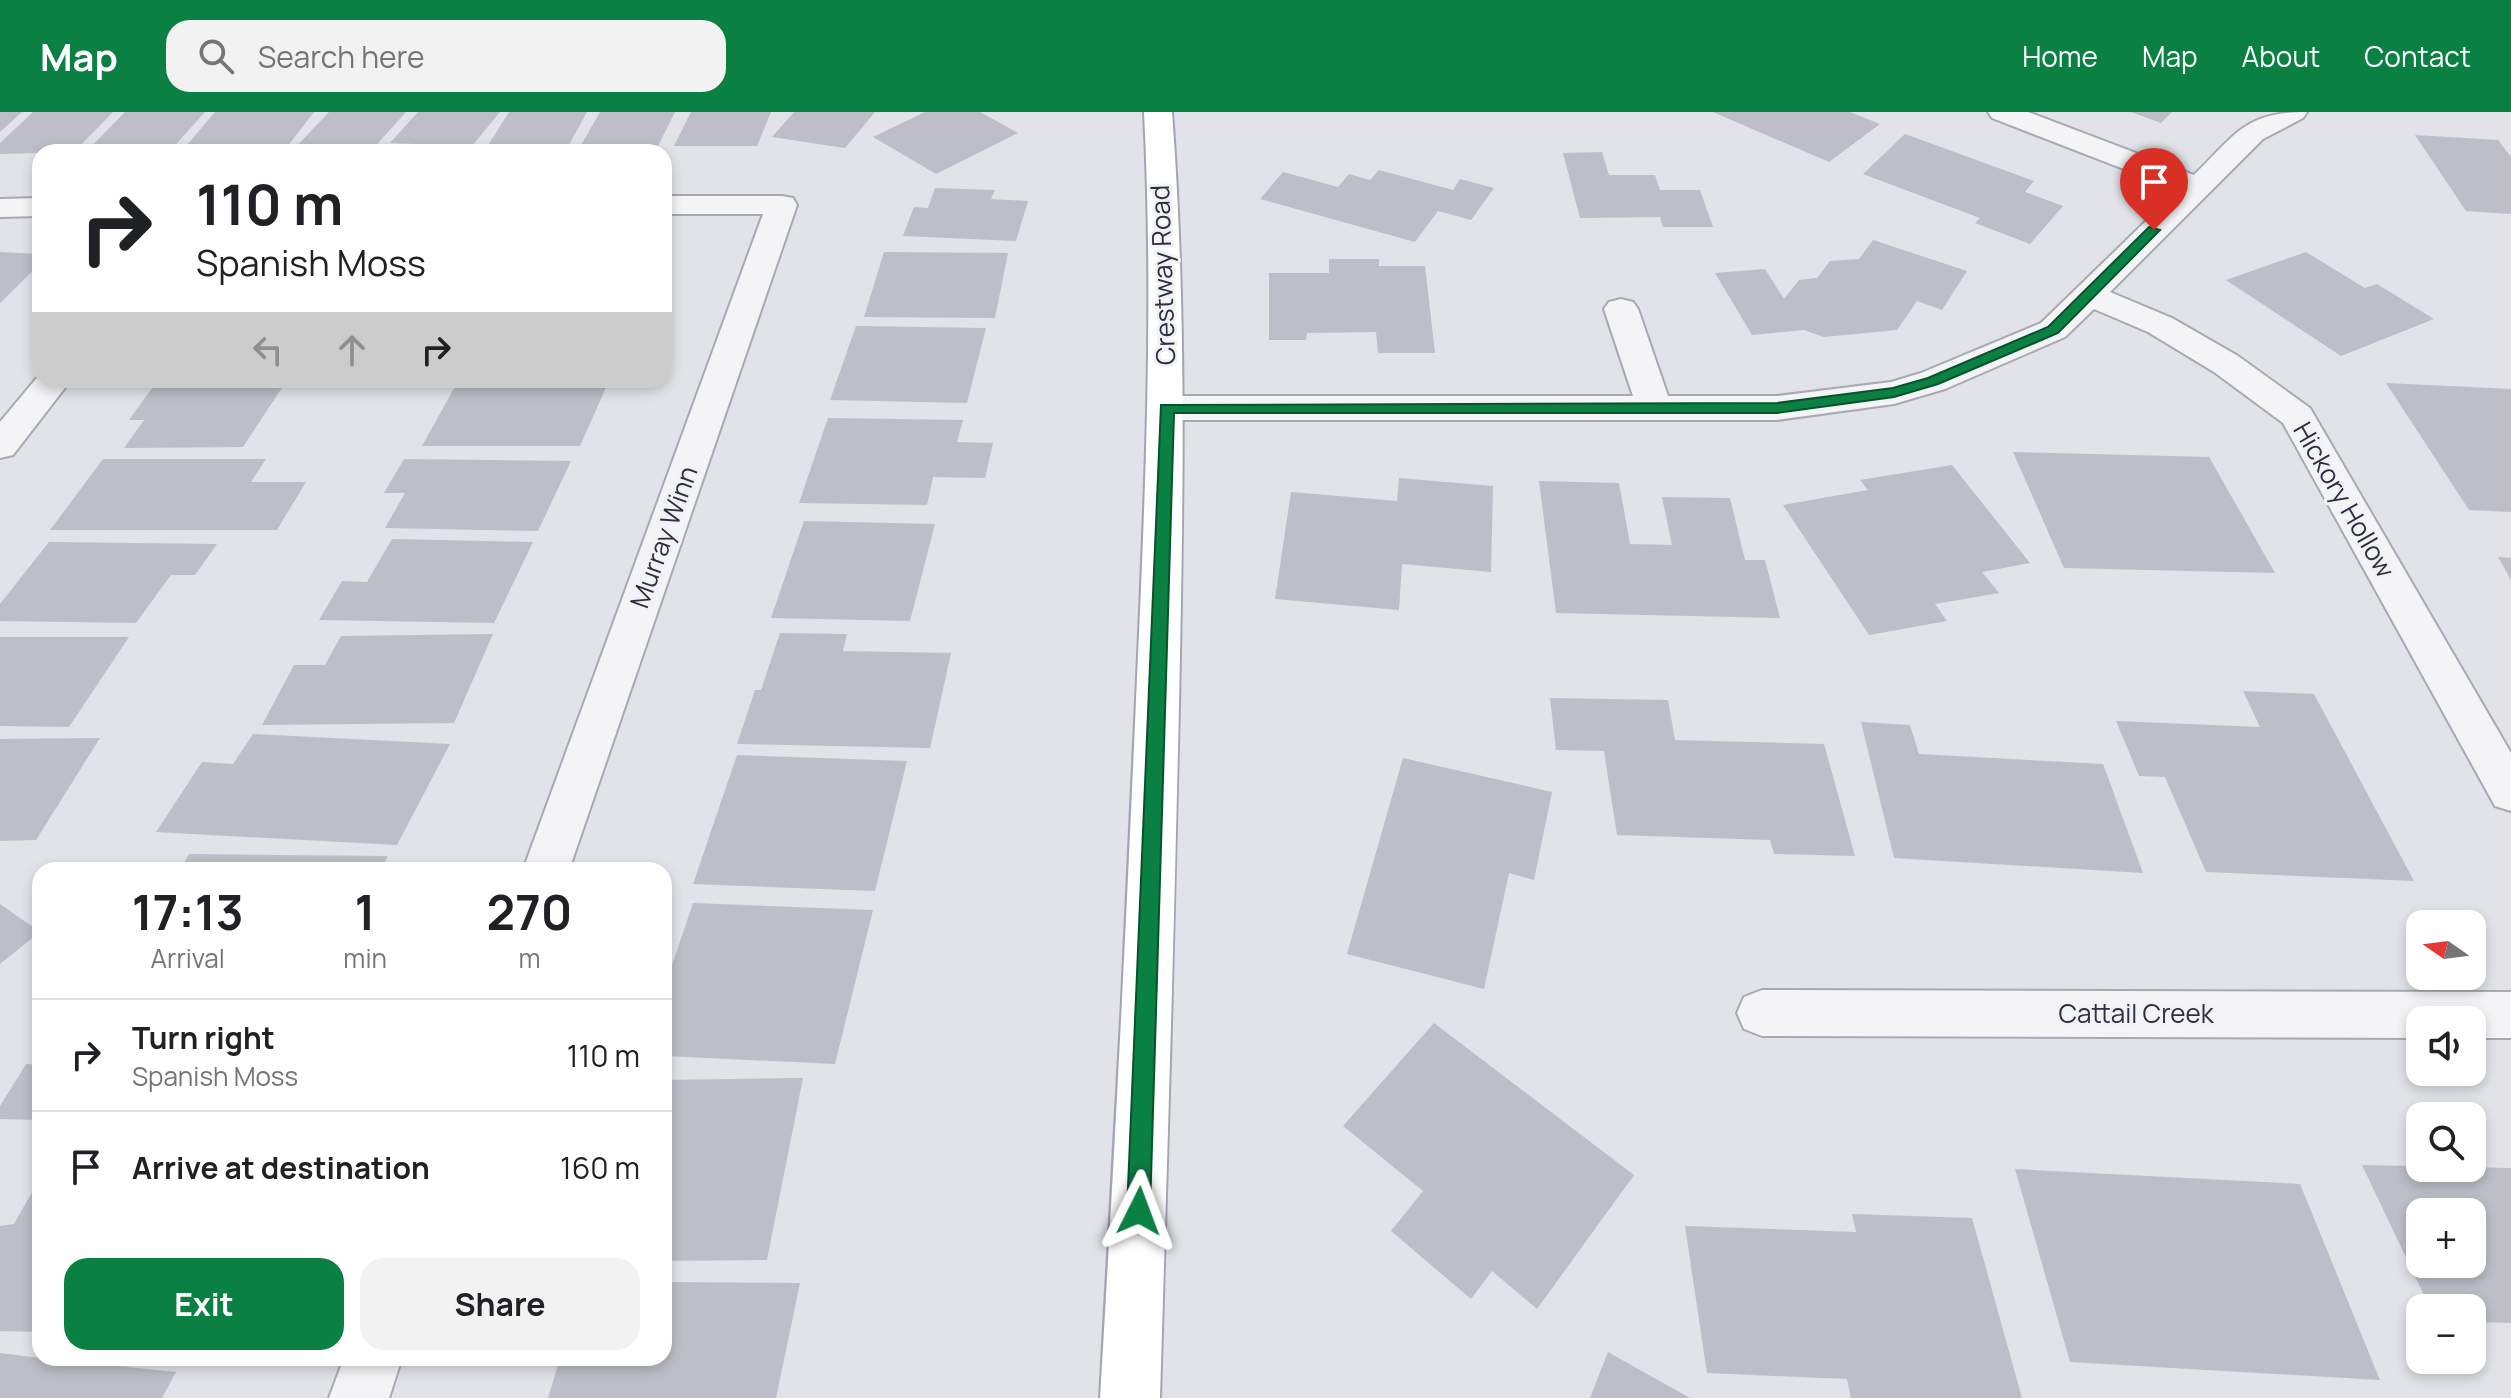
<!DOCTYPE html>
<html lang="en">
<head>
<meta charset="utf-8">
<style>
  :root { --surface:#fff; --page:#f2f2f2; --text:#202124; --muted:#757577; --line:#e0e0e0; --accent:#0b8043 }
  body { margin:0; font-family:Manrope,sans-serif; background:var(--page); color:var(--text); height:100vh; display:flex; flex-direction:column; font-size:30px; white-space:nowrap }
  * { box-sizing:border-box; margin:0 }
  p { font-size:26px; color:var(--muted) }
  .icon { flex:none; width:44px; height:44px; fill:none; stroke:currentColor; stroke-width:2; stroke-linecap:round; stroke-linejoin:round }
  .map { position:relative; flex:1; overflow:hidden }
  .details { position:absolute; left:32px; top:750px; width:640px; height:504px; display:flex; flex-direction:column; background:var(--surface); border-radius:24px; box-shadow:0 4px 12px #0003 }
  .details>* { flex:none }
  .hud { position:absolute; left:32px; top:32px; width:640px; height:244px; border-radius:24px; box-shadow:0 4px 12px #0003; background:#fff; color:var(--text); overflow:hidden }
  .needle { width:52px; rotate:284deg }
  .buttons { position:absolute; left:2406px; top:798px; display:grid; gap:16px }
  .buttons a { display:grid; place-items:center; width:80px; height:80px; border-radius:16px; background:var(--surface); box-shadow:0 4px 12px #0003; font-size:40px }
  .pin { position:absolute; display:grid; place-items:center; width:68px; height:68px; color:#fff; margin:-82px -34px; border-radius:50% 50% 50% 0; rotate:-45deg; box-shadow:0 0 8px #0007 }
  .pin .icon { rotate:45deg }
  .me { position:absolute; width:88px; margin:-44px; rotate:3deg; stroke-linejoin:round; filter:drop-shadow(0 0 6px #0008) }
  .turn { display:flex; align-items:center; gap:28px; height:168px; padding:0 32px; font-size:36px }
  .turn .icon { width:104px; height:104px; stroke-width:2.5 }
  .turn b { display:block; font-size:56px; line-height:68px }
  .lanes { display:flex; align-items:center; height:76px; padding:0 32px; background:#0003; justify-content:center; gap:40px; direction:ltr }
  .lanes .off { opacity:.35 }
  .eta { display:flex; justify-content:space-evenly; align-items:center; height:136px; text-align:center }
  .eta b { font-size:48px; font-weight:700; line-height:56px }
  .cta { display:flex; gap:16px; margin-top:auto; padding:16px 32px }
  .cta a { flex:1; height:92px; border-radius:24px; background:var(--accent); color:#fff; font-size:32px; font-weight:700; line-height:92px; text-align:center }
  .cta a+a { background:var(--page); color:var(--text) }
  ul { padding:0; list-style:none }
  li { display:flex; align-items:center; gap:24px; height:112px; padding:0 32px; border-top:2px solid var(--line) }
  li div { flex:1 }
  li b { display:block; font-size:30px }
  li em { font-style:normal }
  header { display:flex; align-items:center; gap:48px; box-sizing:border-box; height:112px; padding:0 40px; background:var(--accent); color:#fff }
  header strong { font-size:38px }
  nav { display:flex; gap:44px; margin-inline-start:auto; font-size:28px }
  .search { width:560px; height:72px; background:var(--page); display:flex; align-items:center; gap:20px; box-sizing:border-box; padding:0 28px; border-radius:24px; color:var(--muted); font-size:30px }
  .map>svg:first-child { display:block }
</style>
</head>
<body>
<header>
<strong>Map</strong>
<div class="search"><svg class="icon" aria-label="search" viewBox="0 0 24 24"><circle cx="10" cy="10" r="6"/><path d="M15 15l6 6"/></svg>Search here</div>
<nav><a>Home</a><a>Map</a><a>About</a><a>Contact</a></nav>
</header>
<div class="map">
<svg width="2511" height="1286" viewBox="0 0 2511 1286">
  <rect width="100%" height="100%" fill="#e1e3e9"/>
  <!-- building -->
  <path fill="#bcbec8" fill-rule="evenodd" d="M0,0h22l-22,20z
    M33,0h80l-39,40 -74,2v-11z
    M125,0h80l-36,40h-83z
    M215,0h99l-31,40h-102z
    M329,0h77l-36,40h-79z
    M418,0h82l-33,40h-56l7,-8 -28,-1z
    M509,0h78l-22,40h-81z
    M600,0h75l-20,40h-78z
    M691,0h80l-14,34h-83z
    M794,0h81l-30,36 -73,-11z
    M925,0h55l38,21 -82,41 -63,-37z
    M1713,0h137l30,12 -51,38z
    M2131,0h41l-11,11z
    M1905,22l129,47 -9,11 38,14 -33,38 -55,-21 5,-5 -117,-44z
    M2415,23l83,5 13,17v57l-45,-3z
    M1602,40l7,23h46l5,15h40l13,37h-50l-3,-10 -80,1 -17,-65z
    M1379,58l74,20 7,-11 34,9 -23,32 -33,-9 -23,31 -155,-43 23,-27 55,15 11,-13 21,6z
    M935,76l60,2 -4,9 37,2 -12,40 -113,-5 11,-29 14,1z
    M1873,128l94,31 -25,39 -25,-9 -20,29 -73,7 -20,-7 -52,5 -37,-62 50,-4 19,30 15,-19 18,-2 13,-17 29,-2z
    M0,140l40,2v10l-40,39z
    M884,140l124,1 -13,65 -131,-1z
    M2306,140l59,36 12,-4 57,35 -93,37 -115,-76z
    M1329,147h50v7h46l10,87h-57l-2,-21 -69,1 -1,7h-37v-67h60z
    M856,214l130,2 -19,75 -137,-3z
    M285,271l-42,64 -119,1 20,-28h-15l26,-36z
    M457,271h151l-28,63h-158z
    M2386,271l125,6v123l-42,-2z
    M828,306l135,2 -6,22 36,1 -8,35 -52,-1 -6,28 -128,-2z
    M2013,340l196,5 66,116 -211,-5z
    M103,347h163l-15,23h55l-29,48h-227z
    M404,347l167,2 -33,70 -153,-3 20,-35h-21z
    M1952,353l78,98 -48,9 17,21 -64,11 12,17 -78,14 -86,-130 85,-15 -8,-10z
    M1399,366l94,8 -2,86 -89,-8 -3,46 -124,-11 16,-107 106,9z
    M1539,369l80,2 11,61 42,1 -10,-48 68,1 15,62h20l15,58 -224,-5z
    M804,409l131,3 -25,97 -139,-3z
    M392,427l141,3 -39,81 -175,-3 23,-39 25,1z
    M49,430l168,2 -22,31h-24l-35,48 -136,-2v-17z
    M2498,445l13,1v22z
    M780,521l67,1 -4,17 108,2 -21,95 -193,-4 18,-54h6z
    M493,522l-39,89 -192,2 32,-60h31l16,-29z
    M0,525h129l-60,90 -69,-1z
    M2243,579l71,3 100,187 -208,-9 -41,-95 -26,-1 -23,-55 144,6z
    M1550,586l118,2 7,40 149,4 31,112 -81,-2 -4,-14 -153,-5 -13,-84 -48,-1z
    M1861,610l49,3 9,29 184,10 40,109 -249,-15z
    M253,622l197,10 -53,101 -241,-13 46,-70 31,2z
    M100,626l-64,102 -36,1v-102z
    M737,643l170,6 -32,130 -182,-7z
    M1403,646l149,34 -18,88 -25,-7 -25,116 -137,-35z
    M189,742l199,2 -7,14h-201z
    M693,791l180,7 -38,154 -171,-8v-67z
    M0,792l40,28 -40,32z
    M1434,911l200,152 -97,134 -45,-38 -21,28 -80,-68 32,-40 -80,-65z
    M26,952l14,1v55l-40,-1v-13z
    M803,966l-36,182 -103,1v-181z
    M2362,1053l149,3v155l-39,-1v-14h-42zM2420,1100h52v52h-52z
    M2015,1057l285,15 80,196 -310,-18z
    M40,1066v154l-40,-1v-105l14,-2z
    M1852,1102l120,4 50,180h-171l-4,-19 -140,-6 -22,-147 171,6z
    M664,1170l136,1 -24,115h-228l12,-40h104z
    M1608,1240l82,46h-100z
    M0,1241l40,5 136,14 -14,26h-162z"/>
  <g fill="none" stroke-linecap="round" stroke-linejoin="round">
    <defs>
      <path id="minor" d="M1988,0h40l166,63c42,-41 51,-63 113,-63l-4,6 -40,21 -153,153 62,26 66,38 72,52 201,345v58l-16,-5 -212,-383 -69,-51 -66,-40 -54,-23 -29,28 -120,52 -51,15 -117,16h-610l-13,-4 -5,-8 5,-8 13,-4h466l-29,-87 5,-7 12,-3 12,3 5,7 30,87h109l114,-14 30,-9 120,-50 137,-133 -186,-72z
        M664,84h118l11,2 4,7 -228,665h-46l240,-656h-99z
        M40,86v18l-40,1v-18z
        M40,262v6h31l-58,75 -13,3v-36z
        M1762,878l749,2v46h-39v-18h-52v18l-658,-2 -18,-7 -7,-16 7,-16z
        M344,1246h58l-13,40h-60z"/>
      <path id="major" d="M1144,0h28c15,198 11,396 7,594 -5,231 -12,461 -19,692h-60c14,-233 26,-465 36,-698 9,-196 18,-391 8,-588z"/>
    </defs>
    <!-- minor casing -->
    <use href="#minor" stroke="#a7a9b3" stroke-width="4"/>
    <!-- major casing -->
    <use href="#major" stroke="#a2a6b3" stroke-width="4"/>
    <!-- minor -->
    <use href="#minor" fill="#f4f4f7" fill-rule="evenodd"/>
    <!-- major -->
    <use href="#major" fill="#fff" fill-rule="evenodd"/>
  </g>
  <!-- route -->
  <path fill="#0b8043" stroke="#07532c" stroke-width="2" d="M2149,115l11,3 -102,103 -120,51 -44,13 -117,16h-603l-24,798 -3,8 -8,3 -8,-3 -4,-8 34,-806 616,-2 116,-15 35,-10 120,-51z"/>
  <g text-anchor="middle" stroke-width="6" stroke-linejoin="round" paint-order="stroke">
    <!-- street labels -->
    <g font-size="26" fill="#2b2f3f" stroke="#f1f2f6">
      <text transform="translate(1163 163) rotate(-92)" y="9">Crestway Road</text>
      <text transform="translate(2344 388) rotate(60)" y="9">Hickory Hollow</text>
      <text transform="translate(664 425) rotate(-70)" y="9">Murray Winn</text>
      <text x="2136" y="911">Cattail Creek</text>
    </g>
  </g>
</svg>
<div class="buttons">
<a><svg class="needle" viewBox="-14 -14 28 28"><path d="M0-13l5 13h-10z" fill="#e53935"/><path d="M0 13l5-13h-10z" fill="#757577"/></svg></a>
<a><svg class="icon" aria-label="sound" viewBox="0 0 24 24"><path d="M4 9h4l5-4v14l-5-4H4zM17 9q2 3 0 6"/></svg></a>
<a><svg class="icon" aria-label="search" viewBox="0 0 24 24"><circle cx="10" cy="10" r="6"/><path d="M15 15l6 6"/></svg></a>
<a>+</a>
<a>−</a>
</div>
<div class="pin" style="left:2154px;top:118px;background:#d93025"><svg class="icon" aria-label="arrive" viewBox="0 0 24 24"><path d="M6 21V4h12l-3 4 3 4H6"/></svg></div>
<svg class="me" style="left:1139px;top:1099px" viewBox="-20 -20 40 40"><path d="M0-17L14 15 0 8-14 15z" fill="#0b8043" stroke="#fff" stroke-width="4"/></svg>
<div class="hud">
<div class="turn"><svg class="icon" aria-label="right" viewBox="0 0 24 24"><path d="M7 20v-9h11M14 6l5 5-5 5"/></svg><div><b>110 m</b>Spanish Moss</div></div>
<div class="lanes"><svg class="icon off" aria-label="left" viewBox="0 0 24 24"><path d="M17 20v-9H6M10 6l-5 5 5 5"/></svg><svg class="icon off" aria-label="ahead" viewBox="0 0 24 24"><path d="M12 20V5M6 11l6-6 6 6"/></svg><svg class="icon" aria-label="right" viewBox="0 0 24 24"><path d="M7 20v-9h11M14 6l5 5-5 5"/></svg></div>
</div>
<section class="details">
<div class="eta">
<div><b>17:13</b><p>Arrival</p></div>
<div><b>1</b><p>min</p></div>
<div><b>270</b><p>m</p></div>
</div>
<ul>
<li><svg class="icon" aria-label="right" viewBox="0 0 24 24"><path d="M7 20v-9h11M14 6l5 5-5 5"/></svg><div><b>Turn right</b><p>Spanish Moss</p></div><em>110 m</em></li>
<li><svg class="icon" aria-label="arrive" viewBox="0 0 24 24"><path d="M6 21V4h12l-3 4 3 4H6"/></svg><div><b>Arrive at destination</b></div><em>160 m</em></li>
</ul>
<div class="cta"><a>Exit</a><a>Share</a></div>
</section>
</div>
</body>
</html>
